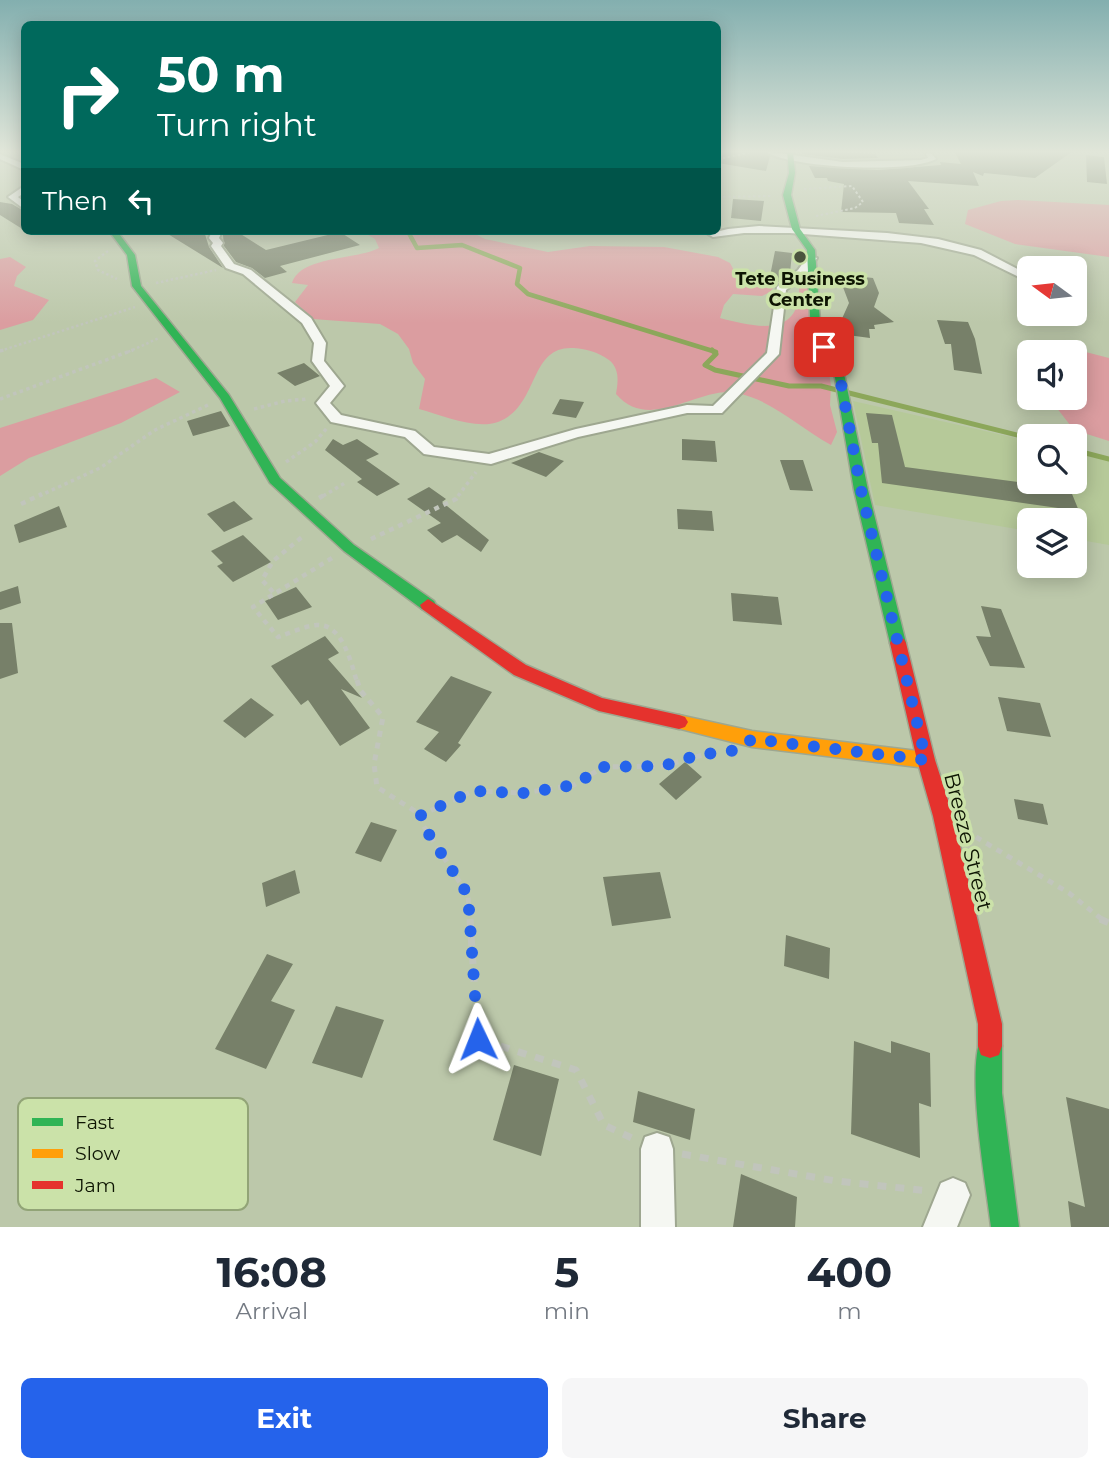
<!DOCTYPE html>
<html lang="en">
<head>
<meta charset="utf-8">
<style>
  :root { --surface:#fff; --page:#f6f6f7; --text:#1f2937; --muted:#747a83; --accent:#2563eb }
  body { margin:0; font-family:Montserrat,sans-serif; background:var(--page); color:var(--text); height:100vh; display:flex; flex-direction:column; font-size:26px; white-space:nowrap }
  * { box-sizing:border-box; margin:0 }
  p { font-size:23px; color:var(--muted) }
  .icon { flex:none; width:38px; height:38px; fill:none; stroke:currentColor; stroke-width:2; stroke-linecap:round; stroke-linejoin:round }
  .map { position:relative; height:1227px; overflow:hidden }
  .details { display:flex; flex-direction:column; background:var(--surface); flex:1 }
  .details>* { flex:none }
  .hud { position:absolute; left:21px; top:21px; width:700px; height:214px; border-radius:10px; box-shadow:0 4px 18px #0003; background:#00695c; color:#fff; overflow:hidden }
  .needle { width:46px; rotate:285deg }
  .tools { position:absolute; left:1017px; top:256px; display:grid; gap:14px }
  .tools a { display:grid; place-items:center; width:70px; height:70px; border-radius:10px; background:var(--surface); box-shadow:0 4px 18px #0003; font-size:35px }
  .pin { position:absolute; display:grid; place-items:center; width:60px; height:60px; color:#fff; margin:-30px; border-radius:14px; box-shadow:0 4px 10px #0006 }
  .me { position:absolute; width:77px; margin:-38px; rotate:358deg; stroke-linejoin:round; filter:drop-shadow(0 0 5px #0008) }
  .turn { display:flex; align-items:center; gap:24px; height:147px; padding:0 21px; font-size:32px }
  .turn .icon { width:91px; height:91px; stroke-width:2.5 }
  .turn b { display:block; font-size:49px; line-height:60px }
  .then { display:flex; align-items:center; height:66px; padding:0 21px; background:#0003; gap:14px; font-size:26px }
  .eta { display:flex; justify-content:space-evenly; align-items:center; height:119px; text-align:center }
  .eta b { font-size:42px; font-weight:700; line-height:49px }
  .action { display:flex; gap:14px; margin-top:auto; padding:14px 21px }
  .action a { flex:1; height:80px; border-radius:10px; background:var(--accent); color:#fff; font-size:28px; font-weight:700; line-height:80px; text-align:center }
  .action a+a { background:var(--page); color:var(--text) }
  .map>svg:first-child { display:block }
</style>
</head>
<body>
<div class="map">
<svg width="1109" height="1227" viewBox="0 0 1109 1227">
  <rect width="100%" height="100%" fill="#bcc8aa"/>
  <!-- built -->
  <path fill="#b6c999" d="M853,401l176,40v40h45l1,-30 34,8v86l-34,-6 -1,-19h-45v11l-154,-26z"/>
  <!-- green -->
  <path fill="#db9da0" d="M1018,200l91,5v52l-94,-13 -50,-20 3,-14 33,-9z
    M361,231h108l16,8 63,13 42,-6 74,1 54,10 12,6 8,15 33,6 2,4 -3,4 -8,4 -29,-2 -9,11 -4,13c35,9 81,21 79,-32l9,-2 5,53 6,16 9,13 3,20 -1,19 7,27 -6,13c-31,-17 -59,-45 -94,-52 -37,-8 -87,41 -121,1 2,-12 4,-25 -7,-34 -11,-8 -22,-11 -35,-12 -46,-3 -34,58 -76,74 -23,8 -56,-7 -79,-13l6,-30 -12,-16 -4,-14 -11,-15 -18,-10 -67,-5 -18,-17 13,-17 -16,-2c8,-27 64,-23 87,-35l-4,-9z
    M10,257l16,10 -9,9 -3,10 35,14 -16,20 -33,10v-71z
    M1074,349l35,9v83l-35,-11 -25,-32 25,-1v-45h-6z
    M156,378l24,14 -59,31 -92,35 -29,18v-48z"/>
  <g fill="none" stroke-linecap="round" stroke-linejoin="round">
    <!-- stream-far2 -->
    <path stroke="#8ca75a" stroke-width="3.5" d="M407,231l5,8"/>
    <!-- stream-far1 -->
    <path stroke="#8ca75a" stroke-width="4.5" d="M411,237l6,11 45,-3 58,23 -3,16 11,10 188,58"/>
    <!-- stream -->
    <path stroke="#8ca75a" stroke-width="5" d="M712,350l4,4 -11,11 10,5 74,16h32l208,52
      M1074,450l35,9"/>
  </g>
  <!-- building -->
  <path fill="#778069" d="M718,151h44l8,5 -4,15 -48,-8z
    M801,151l74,3 3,4 -35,1 -40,-5z
    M954,151h119l-38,27 -51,-5 -1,3 -10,-4 6,14 -71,-5 21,28h-5l10,16 -35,-2 -3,-10 -55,-1 3,-28 -16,-3 -1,-3h-12l-6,-12 68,4 64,-5 -1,-3 21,2z
    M1086,155l18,2 3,27 -20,-2z
    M733,199l31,2 -3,20 -30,-3z
    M0,202l12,2 12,7v19l-24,-15z
    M163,231h41l5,16 14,21z
    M236,231l30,19 74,-18 20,13 -80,21 7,6 -22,6 -13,-10 -16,-6 -12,-16 -1,-11z
    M775,251l17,2 -2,20 -13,10 -8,-2z
    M838,274l35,4 6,15 -5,14 20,15 -20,3 1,4h-6l1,9 -30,-4v-11l9,-20z
    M937,320l31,2 7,17 7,35 -28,-4 -3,-26h-6z
    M304,363l16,13 -25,10 -18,-13z
    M560,399l24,3 -8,16 -24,-4z
    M221,411l9,15 -37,10 -6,-15z
    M866,413l26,2 13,52 165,22 9,22 -197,-28 -4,-40h-6z
    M333,439l10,6 14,-6 22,15 -13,6 34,24 -23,12 -20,-14 5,-3 -37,-29z
    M682,439l33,2 2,21 -35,-2z
    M539,452l25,9 -18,16 -35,-14z
    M780,460h23l10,31 -23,-1z
    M429,487l17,12 -4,3 47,38 -8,12 -24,-17 -15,8 -15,-13 14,-7 -34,-24z
    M234,501l19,18 -29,13 -17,-18z
    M59,506l8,21 -48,16 -5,-18z
    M677,509l35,2 2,20 -36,-2z
    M243,535l28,27 -38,20 -16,-16 6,-3 -12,-12z
    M18,586l3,17 -21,7v-18z
    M296,587l16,20 -34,13 -13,-19z
    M731,593l47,4 4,28 -49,-4z
    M981,606l20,3 24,59 -35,-2 -14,-30 15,1z
    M0,623h12l6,50 -18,6z
    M325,636l14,17 -11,6 34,39 -21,-9 29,39 -30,18 -32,-46 -7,5 -30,-39z
    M451,676l41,16 -34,51 3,2 -15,17 -22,-13 15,-17 -23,-10z
    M998,697l42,6 11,34 -44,-6z
    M251,698l23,17 -29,23 -22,-17z
    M685,762l17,15 -26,23 -17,-16z
    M1014,799l29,5 5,21 -30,-6z
    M371,822l26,8 -16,32 -26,-9z
    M295,870l5,23 -34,14 -4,-24z
    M660,872l11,46 -59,8 -9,-49z
    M786,935l44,13 -1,31 -45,-13z
    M267,954l26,10 -22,37 24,9 -29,59 -51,-20z
    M336,1006l48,14 -22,58 -50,-15z
    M854,1041l37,12v-12l39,12 1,54 -12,-4 1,55 -69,-24z
    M514,1065l45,14 -18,77 -48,-16z
    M638,1091l57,18 -5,31 -57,-18z
    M1066,1097l43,12v118h-38l-3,-26 17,6z
    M741,1174l56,23 -2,30h-62z"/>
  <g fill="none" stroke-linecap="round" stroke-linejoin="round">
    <defs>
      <path id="street" d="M764,151l79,11 78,-2 7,-2 -2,-4 4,-2 6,7c-27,15 -146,9 -172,-8z
        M0,154l24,10v6l-24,-11z
        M24,186v7l-6,4 6,5v7l-16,-12z
        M759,226l128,7 51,6 43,11 48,25v7l-55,-27 -53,-12 -131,-10h-46l-31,4 -5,-3 20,-5z
        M212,231h10l-3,7 4,5 -2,3 13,18 17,6 60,48 15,25 -2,18 20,25 -14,17 11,12 74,16 19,16 55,7 87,-25 111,-24 26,1 54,-53 10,-66 21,-17 10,-14 9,2 -11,16 -20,16 -7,64 -57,59h-35l-109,24 -87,27 -67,-10 -19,-17 -74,-15 -15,-19 14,-17 -18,-25 2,-18 -12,-20 -59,-49 -17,-6 -15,-22 2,-3 -4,-5z
        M657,1133l12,4 4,12 2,78h-34v-78l4,-12z
        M953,1178l12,5 5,12 -13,32h-34l18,-44z"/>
      <path id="fast" d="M787,151h6l2,22 -4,22 9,34 15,21 6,86 16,23 8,19 23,112 38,153 -2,4h-12l-2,-4 -36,-153 -19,-112 -8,-19 -16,-23 -4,-86 -15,-21 -9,-34 6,-22z
        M109,231h8l18,24 6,31 88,109 51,83 74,67 80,56 2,4 -2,4h-12l-78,-58 -74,-68 -50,-85 -88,-112 -5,-31z
        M990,1034l9,3 3,9v47l17,134h-28c-5,-43 -25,-153 -10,-190z"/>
      <path id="slow" d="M679,715l73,16 174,21 7,2 2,6 -2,6 -7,2 -174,-21 -79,-20 -3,-5 3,-5z"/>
      <path id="jam" d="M428,599l98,66 76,33 77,17 6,2 3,5 -3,5 -6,2 -80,-18 -85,-36 -92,-66 -2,-4z
        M898,637l6,2 2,4 29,117 18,56 49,208v22l-3,9 -9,3 -9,-3 -3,-9v-22l-45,-208 -16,-56 -27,-117 2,-4z"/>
    </defs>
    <!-- street casing -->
    <use href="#street" stroke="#9ea790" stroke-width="4"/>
    <!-- fast casing -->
    <use href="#fast" stroke="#9ea790" stroke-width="3"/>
    <!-- slow casing -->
    <use href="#slow" stroke="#9ea790" stroke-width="3"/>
    <!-- jam casing -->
    <use href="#jam" stroke="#9ea790" stroke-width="3"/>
    <!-- path-far5 -->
    <path stroke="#c1c5bc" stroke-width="2" stroke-dasharray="2.5 2.5" stroke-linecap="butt" d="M718,159l39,-8
      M804,189l48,-3 11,16 -8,6 -39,8
      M718,197l54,-1"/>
    <!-- path-far4 -->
    <path stroke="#c1c5bc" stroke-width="2.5" stroke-dasharray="2.5 2.5" stroke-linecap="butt" d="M108,251l-13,10 3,9 19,9
      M156,283l60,-13
      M0,351l135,-44
      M128,352l31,-14"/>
    <!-- path-far3 -->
    <path stroke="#c1c5bc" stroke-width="3.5" stroke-dasharray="3.5 3.5" stroke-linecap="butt" d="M0,351l4,-1
      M0,399l133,-49
      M254,409l31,-8 22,-2
      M286,462l29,-20 12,-14
      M39,496l61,-28 55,-38 53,-25
      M323,496l22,-13
      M458,496l18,-24"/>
    <!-- path-far2 -->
    <path stroke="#c1c5bc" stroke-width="4.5" stroke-dasharray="5 5" stroke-linecap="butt" d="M319,498l7,-4
      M21,504l21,-10
      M371,539l85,-40 4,-5
      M332,558l-79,49 25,30c12,-4 27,-11 39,-12 26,-1 34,38 40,57
      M273,592l-11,-12 11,-19 29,-24v-4"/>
    <!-- path-far1 -->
    <path stroke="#c1c5bc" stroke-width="5" stroke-dasharray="6 6" stroke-linecap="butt" d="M357,680l3,10 23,27 -9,47 3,23 44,28 52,-24 51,2 50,-8 29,-18 60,-1 43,-12
      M421,815l2,10 45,70 2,26
      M976,837l93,56 35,28"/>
    <!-- path -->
    <path stroke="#c1c5bc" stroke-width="7" stroke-dasharray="9 9" stroke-linecap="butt" d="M470,919l8,120 98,31 28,55 30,14
      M1100,919l9,4
      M682,1154l154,27 93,10"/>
    <!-- street -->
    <use href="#street" fill="#f5f7f2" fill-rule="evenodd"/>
    <!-- fast -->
    <use href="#fast" fill="#30b455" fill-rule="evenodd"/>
    <!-- slow -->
    <use href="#slow" fill="#ff9f0a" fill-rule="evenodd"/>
    <!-- jam -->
    <use href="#jam" fill="#e5322d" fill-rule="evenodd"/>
  </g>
  <!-- sky -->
  <linearGradient id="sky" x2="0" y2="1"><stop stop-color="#83afaf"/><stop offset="0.47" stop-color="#e1e6d9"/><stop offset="1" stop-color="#e1e6d9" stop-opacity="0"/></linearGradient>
  <rect width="1109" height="323" fill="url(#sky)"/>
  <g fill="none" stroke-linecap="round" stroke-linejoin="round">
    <!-- route -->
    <path stroke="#2563eb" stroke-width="12" stroke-dasharray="0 21.6" d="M478,1039l-10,-144 -45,-70 -2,-10 52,-24 51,2 50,-8 29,-18 60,-1 35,-11 40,-5 14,-11 174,21 -65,-270 -21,-112 -16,-31"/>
  </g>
  <!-- markers -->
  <circle fill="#4a533d" stroke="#cbe2a9" stroke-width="2.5" cx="800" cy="257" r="7"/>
  <g text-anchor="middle" stroke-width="7" stroke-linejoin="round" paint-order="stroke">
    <!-- far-poi labels -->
    <g font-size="18" font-weight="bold" fill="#0d1402" stroke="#cbe2a9">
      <text x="800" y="285">Tete Business<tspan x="800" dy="21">Center</tspan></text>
    </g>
    <!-- street labels -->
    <g font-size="21" fill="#0d1402" stroke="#cbe2a9">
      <text transform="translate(968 842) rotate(76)" y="7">Breeze Street</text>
    </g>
  </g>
  <!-- legend -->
  <rect x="18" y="1098" width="230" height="112" rx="10" fill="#cbe2a9" stroke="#92a477" stroke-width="2"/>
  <rect x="32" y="1118" width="31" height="8" fill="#30b455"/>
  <rect x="32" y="1149" width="31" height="9" fill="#ff9f0a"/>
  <rect x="32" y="1181" width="31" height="8" fill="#e5322d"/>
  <g font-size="19" fill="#0d1402">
    <text x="75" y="1129">Fast</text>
    <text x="75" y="1160">Slow</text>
    <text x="75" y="1192">Jam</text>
  </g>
</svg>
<div class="tools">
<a><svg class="needle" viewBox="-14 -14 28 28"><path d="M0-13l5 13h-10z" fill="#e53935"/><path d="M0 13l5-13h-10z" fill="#747a83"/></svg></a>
<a><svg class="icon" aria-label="sound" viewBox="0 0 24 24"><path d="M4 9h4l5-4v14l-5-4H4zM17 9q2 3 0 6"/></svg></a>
<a><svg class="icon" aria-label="search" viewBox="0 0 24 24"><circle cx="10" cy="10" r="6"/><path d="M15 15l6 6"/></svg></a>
<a><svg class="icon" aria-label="layers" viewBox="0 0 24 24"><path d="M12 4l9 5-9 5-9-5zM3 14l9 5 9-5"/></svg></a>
</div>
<div class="pin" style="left:824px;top:347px;background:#d93025"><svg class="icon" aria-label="arrive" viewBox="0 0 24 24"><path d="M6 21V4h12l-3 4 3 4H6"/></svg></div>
<svg class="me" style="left:478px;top:1039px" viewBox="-20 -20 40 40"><path d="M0-17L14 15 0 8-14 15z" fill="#2563eb" stroke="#fff" stroke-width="4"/></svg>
<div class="hud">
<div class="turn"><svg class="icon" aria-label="right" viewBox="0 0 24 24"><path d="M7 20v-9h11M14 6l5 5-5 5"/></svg><div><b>50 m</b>Turn right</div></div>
<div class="then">Then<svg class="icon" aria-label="left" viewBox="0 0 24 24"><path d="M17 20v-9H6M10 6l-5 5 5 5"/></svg></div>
</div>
</div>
<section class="details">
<div class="eta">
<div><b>16:08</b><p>Arrival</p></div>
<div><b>5</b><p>min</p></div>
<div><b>400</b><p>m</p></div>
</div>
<div class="action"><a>Exit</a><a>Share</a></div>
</section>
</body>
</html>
